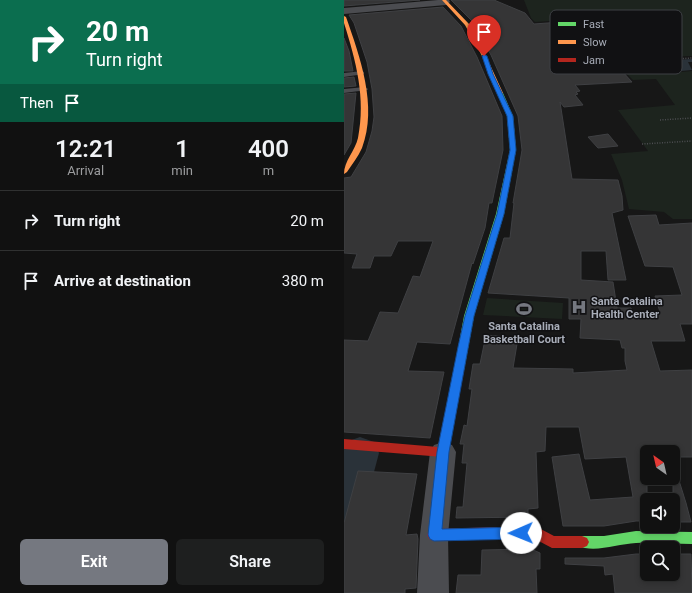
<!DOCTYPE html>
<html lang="en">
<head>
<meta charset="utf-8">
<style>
  :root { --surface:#111; --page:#1e1f1f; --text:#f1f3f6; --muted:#9c9d9f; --line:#303131; --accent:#757880 }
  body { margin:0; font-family:Roboto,sans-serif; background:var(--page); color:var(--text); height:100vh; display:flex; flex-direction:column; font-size:15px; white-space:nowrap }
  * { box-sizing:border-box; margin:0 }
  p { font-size:13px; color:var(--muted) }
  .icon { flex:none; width:22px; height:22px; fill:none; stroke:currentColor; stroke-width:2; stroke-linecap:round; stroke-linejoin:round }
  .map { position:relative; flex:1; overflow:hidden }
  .details { display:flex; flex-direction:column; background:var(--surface); width:344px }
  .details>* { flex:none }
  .guide { background:#0b6e4f; color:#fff; overflow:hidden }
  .needle { width:26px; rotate:326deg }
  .tools { position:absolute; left:296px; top:445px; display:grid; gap:8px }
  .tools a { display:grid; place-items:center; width:40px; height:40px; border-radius:6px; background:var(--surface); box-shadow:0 2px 6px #0003,0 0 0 1px var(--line); font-size:20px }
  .pin { position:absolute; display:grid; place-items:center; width:34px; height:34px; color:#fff; margin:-41px -17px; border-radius:50% 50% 50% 0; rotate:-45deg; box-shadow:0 0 4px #0007 }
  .pin .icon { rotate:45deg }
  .me { position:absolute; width:44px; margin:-22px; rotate:269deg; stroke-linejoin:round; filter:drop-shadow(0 0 3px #0008) }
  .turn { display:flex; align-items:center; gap:14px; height:84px; padding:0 20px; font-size:18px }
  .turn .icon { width:52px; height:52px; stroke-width:2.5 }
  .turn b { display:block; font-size:28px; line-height:34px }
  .then { display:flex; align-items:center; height:38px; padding:0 20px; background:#0003; gap:8px; font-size:15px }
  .eta { display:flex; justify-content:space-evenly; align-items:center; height:68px; text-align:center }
  .eta b { font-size:24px; font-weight:600; line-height:28px }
  .action { display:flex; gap:8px; margin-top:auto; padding:8px 20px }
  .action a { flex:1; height:46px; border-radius:6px; background:var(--accent); color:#fff; font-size:16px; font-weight:600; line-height:46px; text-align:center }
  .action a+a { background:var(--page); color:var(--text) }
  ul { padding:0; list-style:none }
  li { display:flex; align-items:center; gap:12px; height:60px; padding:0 20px; border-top:1px solid var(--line) }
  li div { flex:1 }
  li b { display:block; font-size:15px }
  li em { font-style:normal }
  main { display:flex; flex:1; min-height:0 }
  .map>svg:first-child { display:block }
</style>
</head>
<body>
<main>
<section class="details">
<div class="guide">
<div class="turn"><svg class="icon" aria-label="right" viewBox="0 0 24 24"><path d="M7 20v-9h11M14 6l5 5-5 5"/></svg><div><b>20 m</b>Turn right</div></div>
<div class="then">Then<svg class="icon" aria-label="arrive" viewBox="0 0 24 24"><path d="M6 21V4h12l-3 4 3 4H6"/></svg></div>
</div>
<div class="eta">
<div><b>12:21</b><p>Arrival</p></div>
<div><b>1</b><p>min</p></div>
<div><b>400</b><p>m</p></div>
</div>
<ul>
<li><svg class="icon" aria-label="right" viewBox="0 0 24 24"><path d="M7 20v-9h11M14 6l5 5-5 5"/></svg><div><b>Turn right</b></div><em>20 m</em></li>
<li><svg class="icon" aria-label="arrive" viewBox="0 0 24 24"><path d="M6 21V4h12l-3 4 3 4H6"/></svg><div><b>Arrive at destination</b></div><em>380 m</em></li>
</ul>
<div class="action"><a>Exit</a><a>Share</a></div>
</section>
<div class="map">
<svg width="348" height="593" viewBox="0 0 348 593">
  <rect width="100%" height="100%" fill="#171717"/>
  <!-- green -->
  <path fill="#1d241e" d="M180,0h168v56l-35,1 -8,-9 -38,-13 -20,-17 -56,4 -4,-4z
    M331,69l6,3 11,-1v148h-19l-9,-7 -35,-3 -7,-29 -11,-26 37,-3 -30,-41 57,-5 -19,-26 -23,1 -6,-6z
    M143,298l76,5 -1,16 -79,-4z"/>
  <!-- water -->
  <path fill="#2a3239" d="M348,59v3h-4l4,8 -11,1 -6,-9 -3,-2z"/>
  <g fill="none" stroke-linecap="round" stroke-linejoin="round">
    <!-- river -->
    <path fill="#2a3239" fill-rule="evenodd" d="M16,437l14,5 5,11 -14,53 -6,13 -15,5v-78l2,-4z"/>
  </g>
  <!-- building -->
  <path fill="#353536" stroke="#3f4043" d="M0,0h76l-76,6z
    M107,0h43l31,13 9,11 54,-4 13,11 20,39 11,12 -57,3 5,6 -4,1 2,2 -3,1 8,10 -19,2 -4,-5 12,77 46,1 4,16 1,14 -11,3 14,67h-18l-2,-29h-25v29l32,2 4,26h14l1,5 28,-1 -5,-16 27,-1 -9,-28 -28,-1 -17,-50 28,-1 3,10 33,-2v101h-12l5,17h-34l9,30 32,-1v87h-19v-5h-26v69h-11l-32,5h-41l-11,-69 27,-3 11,46 43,-3 -7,-40 -41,2 -6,-32h-33l-1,24 -9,1 2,56 -10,1v8l-72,1 1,-11h6l4,-44h-5l2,-19h-4l4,-19 3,1 5,-37h-3l4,-25h7l6,-29 32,3 -5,30 60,1v4l54,-3 -2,-9v-13h-3l-2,-8 -40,-2 1,-19h-12v-21l-81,-5 16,-55h6l4,-35h-1l9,-53 -4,-34 -27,-61 -19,-34z
    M99,7l18,19 16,31 25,59 1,34 -11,53h-3l-4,25 -12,36 -1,-1 -22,81 -33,-2 -9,29 36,1 -14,66 -86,-6v-92l24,1 12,-29 18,1 15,-37 7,1 13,-36h-35l-7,15h-17l-4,12h-18l5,-14 -13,-1v-75l7,-1 15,-25 6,-21 2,-14 -2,-28 -5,-27 -13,-39 -5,-8z
    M0,38l5,13 4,20h-9z
    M10,77l2,9 -12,1v-9z
    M12,93l-5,50 -7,12v-61z
    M264,134l10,12 -20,2 -10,-11z
    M14,471l59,3 -11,61 11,-1 1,5 -2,49 -11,1v4h-61v-70z
    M332,471l10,32 5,19h-18v-50z
    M187,549l9,4v16h-4l1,24h-81l2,-18h23l1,-25z
    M292,554h11v20h26v-20h18l1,39h-77l-2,-19 -8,1 -1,-9 -39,-2v-6h39z"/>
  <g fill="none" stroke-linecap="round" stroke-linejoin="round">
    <!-- path -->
    <path stroke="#4d4e52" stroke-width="1.5" stroke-dasharray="1 1.5" stroke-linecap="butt" d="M269,63l79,-5
      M316,120l32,-2
      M298,144l50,-3"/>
    <!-- lane -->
    <path fill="#4b4c50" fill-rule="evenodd" d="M18,71l2,1v2l-20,3v-4z
      M21,87l3,2 -1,1 -23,3v-4z"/>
    <!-- street -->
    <path fill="#4b4c50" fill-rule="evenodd" d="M94,0h11l1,2 -4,3 -102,9v-6z
      M99,442l9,3 4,7 -8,83 1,58h-32l3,-58 10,-83 4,-7z"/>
    <!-- fast -->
    <path fill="#63d668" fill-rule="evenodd" d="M156,91l3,2 10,23 3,34 -12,64 -30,102 -10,54 -1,3h-8l-1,-3 10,-54 32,-102 14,-64 -3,-34 -10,-23z
      M292,531l56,1v12c-18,0 -38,-2 -56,-1 -19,1 -40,10 -59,3l-2,-4 2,-4 5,-2h22z"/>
    <!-- slow -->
    <path fill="#ff974d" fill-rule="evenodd" d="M98,0h4l23,24 17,32 17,37 -1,1 -5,-1 -15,-37 -17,-31z
      M0,16l2,1c14,40 32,89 16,131 -4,9 -10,16 -15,24l-3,2c0,-13 11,-23 14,-36 8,-40 -2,-77 -14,-115z"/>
    <!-- jam -->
    <path fill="#b3261e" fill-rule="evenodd" d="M115,366l4,1 1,3 -17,85 -4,2 -99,-8v-10l94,8 16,-77 1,-3z
      M191,526l19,10h28l5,2 2,4 -2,4 -5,2h-30l-19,-10 -99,3 -5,-2 -2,-4 2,-4 5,-2z"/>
  </g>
  <!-- route -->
  <path fill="#1a73e8" stroke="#114b97" d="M140,54l3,2 6,18 20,42 3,34 -12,64 -30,102 -25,136 -7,77 79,-2 5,1 2,5 -2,4 -5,2 -87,2 -4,-2 -2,-4 9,-83 21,-105 7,-31 32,-102 13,-64 -3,-34 -19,-42 -6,-18z"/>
  <!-- icons -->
  <defs>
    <symbol id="hospital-bare" viewBox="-9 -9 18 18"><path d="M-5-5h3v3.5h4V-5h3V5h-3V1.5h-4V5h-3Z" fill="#757880" stroke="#111113" stroke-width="2.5" paint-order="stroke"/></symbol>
    <symbol id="stadium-bare" viewBox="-9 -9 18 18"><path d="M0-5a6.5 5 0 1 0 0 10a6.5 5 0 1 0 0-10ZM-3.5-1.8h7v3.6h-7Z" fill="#757880" stroke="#111113" stroke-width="2.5" paint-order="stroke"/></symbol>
  </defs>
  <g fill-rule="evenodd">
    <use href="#hospital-bare" x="224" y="296" width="22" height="22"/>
    <use href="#stadium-bare" x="169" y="298" width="22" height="22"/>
  </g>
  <g text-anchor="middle" stroke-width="3" stroke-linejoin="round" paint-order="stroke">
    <!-- poi labels -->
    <g font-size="11" font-weight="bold" fill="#a8adb8" stroke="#111113" text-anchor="start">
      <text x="247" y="305">Santa Catalina<tspan x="247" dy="13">Health Center</tspan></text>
      <text x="180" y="330" text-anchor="middle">Santa Catalina<tspan x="180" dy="13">Basketball Court</tspan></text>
    </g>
  </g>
  <!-- legend -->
  <rect x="206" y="10" width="132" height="64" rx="6" fill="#111113" stroke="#3e4045" stroke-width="1"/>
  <rect x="214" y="22" width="18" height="4" fill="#63d668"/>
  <rect x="214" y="40" width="18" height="4" fill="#ff974d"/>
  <rect x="214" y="58" width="18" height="4" fill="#b3261e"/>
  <g font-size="11" fill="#a8adb8">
    <text x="239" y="28">Fast</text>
    <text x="239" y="46">Slow</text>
    <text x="239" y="64">Jam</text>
  </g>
</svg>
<div class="tools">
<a><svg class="needle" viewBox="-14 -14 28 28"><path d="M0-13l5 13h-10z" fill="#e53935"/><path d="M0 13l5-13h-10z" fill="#9c9d9f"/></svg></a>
<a><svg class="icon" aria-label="sound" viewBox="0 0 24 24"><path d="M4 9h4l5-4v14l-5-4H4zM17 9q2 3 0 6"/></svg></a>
<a><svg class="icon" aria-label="search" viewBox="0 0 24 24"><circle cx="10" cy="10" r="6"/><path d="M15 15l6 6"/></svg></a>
</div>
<div class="pin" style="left:140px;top:56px;background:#d93025"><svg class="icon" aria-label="arrive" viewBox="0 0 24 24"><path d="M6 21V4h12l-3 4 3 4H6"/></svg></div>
<svg class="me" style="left:177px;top:533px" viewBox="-20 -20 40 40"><circle r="19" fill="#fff"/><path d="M0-13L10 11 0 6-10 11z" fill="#1a73e8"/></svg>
</div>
</main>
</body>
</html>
